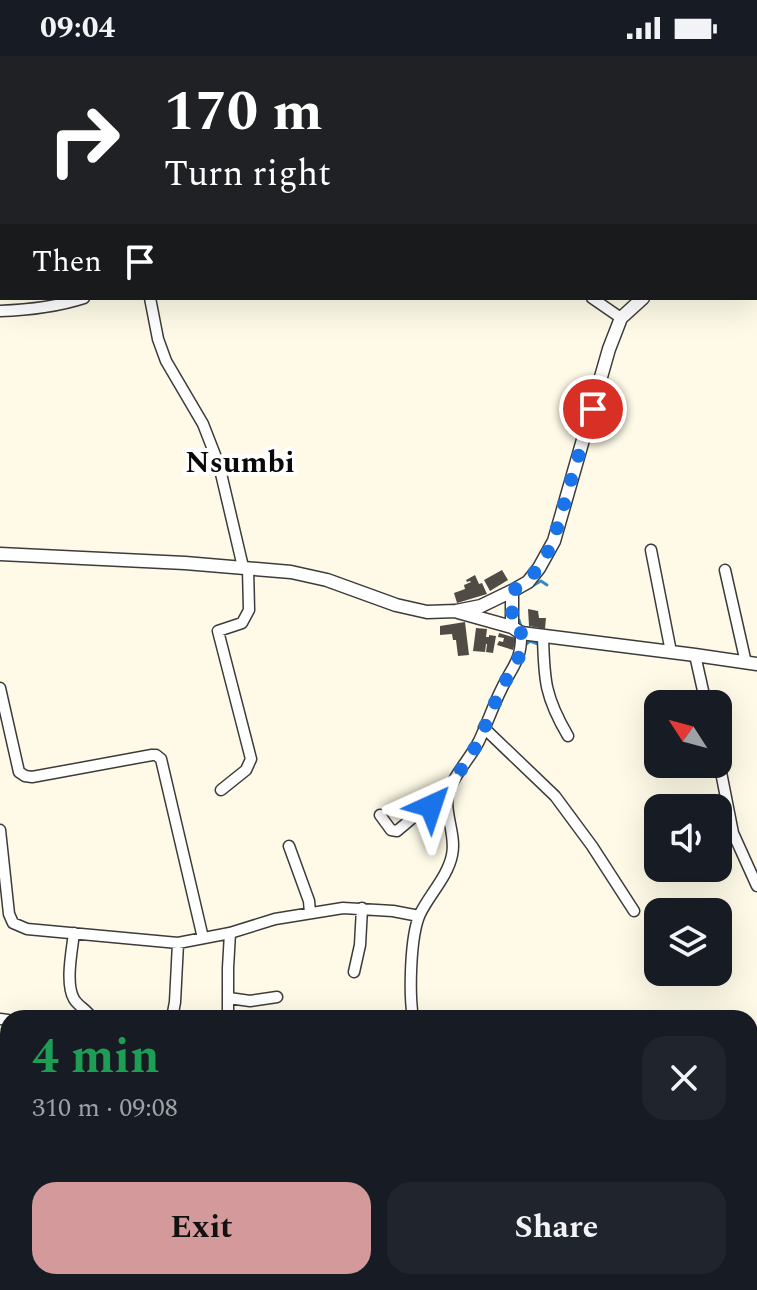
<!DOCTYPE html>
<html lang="en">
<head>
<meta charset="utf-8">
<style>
  :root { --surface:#171b24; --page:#20242c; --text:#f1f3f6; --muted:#9ea1a6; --accent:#d4999b }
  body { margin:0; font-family:Spectral,serif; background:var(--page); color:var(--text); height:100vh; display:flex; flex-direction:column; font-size:30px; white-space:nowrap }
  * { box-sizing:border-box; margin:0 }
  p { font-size:26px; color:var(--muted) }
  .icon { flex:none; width:44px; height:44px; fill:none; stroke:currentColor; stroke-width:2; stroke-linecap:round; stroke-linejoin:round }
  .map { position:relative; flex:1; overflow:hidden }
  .drawer { position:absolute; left:0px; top:954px; width:758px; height:280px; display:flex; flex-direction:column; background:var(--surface); border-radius:24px 24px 0 0; box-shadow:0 8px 32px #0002 }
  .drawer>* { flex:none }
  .top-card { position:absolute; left:0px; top:0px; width:758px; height:244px; box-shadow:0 8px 32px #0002; background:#202124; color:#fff; overflow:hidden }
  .needle { width:52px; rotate:306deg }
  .controls { position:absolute; left:644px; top:634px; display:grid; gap:16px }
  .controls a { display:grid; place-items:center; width:88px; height:88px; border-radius:16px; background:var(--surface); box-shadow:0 8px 32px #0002; font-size:40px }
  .pin { position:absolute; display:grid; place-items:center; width:68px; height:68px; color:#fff; margin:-34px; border:4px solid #fff; border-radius:50%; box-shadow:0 2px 8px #0007 }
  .me { position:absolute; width:88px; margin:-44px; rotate:42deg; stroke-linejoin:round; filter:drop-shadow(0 0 6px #0008) }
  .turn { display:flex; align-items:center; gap:28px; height:168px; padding:0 32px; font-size:36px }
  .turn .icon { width:104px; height:104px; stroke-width:2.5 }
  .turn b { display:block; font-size:56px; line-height:68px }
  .then { display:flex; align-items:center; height:76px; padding:0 32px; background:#0003; gap:16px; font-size:30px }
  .round { display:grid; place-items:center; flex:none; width:84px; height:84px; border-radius:24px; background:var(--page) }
  .headline { display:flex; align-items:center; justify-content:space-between; height:136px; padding:0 32px }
  h1 { font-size:48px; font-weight:700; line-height:60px; color:#1e9e55 }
  .button { display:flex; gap:16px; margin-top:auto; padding:16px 32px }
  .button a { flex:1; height:92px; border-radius:24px; background:var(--accent); color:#111; font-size:32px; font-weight:700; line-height:92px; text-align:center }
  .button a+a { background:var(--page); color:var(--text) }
  .status { display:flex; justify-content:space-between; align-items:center; height:56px; padding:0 40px; background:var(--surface); direction:ltr }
  .status svg { height:22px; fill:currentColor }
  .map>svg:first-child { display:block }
</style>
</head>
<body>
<div class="status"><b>09:04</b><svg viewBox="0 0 49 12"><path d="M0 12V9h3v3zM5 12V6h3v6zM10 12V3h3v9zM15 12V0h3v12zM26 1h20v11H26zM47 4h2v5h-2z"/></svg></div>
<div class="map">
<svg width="757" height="1234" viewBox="0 0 757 1234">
  <rect width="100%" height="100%" fill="#fefae7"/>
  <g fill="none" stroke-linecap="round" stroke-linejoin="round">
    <!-- stream -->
    <path stroke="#398ac5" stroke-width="3" d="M534,529l7,-4 6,4
      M519,564l2,7 9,1
      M524,590l6,-5 8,3"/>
  </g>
  <!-- building -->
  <path fill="#514b46" d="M502,514l6,10 -18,11 -6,-11z
    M475,519l4,9 3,-1 5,11 -30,9 -3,-10 11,-4 -1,-4 7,-3 -1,-1 -3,1 -1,-2z
    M528,553l10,2 1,7h7l-1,11 -16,-3z
    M465,566l4,33 -11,1 -2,-16h-3l-1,-6 -12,1v-9z
    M476,572l11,1 -1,8h3v-2l7,1 -3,17 -7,-1 1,-8h-1l-1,8 -12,-1z
    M499,577l17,5 -3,12 -16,-5 2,-4 4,1 1,-4 -6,-1z"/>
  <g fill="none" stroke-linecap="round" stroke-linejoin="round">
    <defs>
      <path id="minor" d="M355,0l1,2
        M169,2l2,-2
        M486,2l1,-2
        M616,2v-2
        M150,242l8,41 8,22 37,63 16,41 24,102
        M592,242l29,20
        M0,255c29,-1 56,-4 84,-13
        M651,494l20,102
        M725,514l21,93
        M543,580c1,44 2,61 25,100
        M695,599l11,49
        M0,632l19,84 6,4 7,1 120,-22h4l5,4 42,179
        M484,672l71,68 37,50 42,65
        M718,701l15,76 24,53
        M221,734l25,-20 5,-11 -33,-128 24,-8 7,-13 -1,-42
        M380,759l11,15 6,1 19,-16 31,-16
        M0,774l9,84 4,9 14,6 151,14 52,-10 45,-14 68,-11 50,3 26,5
        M289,790l20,55 1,12
        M74,877c-2,17 -9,51 0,66 4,7 13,11 18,19
        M354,916l6,-27 2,-37
        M229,942l21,3 27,-4
        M172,962l3,-16 3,-59
        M228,962v-50l2,-35
        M413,962c-4,-24 -3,-82 7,-104 9,-19 28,-38 32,-59 5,-22 -11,-46 -2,-67 7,-17 21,-31 29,-47 8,-17 14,-35 22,-51 11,-24 21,-29 20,-57
        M0,963l8,1
        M0,1050l5,8 1,13 -4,163
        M750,1090l7,-3
        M750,1151l7,-4
        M750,1204l7,-3
        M75,1226l1,8
        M608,1226l2,8
        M708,1226l5,8
        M515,1232l7,2
        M146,1234l1,-8
        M246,1234l3,-8
        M309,1234l2,-8
        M396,1234l2,-8
        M568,1234v-8
        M640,1234l26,-8"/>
      <path id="tertiary" d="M756,215h1
        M0,498l185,9 106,9 36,8 69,25 31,7 29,-1 25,-5 31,-15 16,-9 11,-14 15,-27 55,-192 12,-31 22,-20
        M458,556l54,15 9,6 174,22 62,9
        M512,571v-36"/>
    </defs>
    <!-- minor casing -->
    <use href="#minor" stroke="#3c3c3c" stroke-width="13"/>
    <!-- tertiary casing -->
    <use href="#tertiary" stroke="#3c3c3c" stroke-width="15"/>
    <!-- minor -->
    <use href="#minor" stroke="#fff" stroke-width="10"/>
    <!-- tertiary -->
    <use href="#tertiary" stroke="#fff" stroke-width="12"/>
  </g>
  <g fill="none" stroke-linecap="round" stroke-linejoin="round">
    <!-- route -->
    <path stroke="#1a73e8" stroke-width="14" stroke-dasharray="0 25.2" d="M431,750l16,-7 3,-12 28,-44 22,-52 19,-34 2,-24 -9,-6v-36c38,-22 43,-58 55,-97 8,-28 17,-56 26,-85"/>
  </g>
  <g text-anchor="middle" stroke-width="8" stroke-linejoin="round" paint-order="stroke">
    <!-- quarter labels -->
    <g font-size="30" font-weight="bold" fill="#090909" stroke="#fff">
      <text x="240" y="416">Nsumbi</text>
    </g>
  </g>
</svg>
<div class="controls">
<a><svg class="needle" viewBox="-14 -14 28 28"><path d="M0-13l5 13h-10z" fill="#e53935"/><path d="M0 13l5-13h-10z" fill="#9ea1a6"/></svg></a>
<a><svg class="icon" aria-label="sound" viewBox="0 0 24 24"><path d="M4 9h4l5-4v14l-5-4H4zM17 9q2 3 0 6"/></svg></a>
<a><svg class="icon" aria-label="layers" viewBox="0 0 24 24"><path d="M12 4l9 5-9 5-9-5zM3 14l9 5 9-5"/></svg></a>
</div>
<div class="pin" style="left:593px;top:353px;background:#d93025"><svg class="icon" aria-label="arrive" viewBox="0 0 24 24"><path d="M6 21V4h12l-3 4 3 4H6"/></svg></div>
<svg class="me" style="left:431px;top:750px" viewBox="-20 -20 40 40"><path d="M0-17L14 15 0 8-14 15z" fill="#1a73e8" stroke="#fff" stroke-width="4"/></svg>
<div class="top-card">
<div class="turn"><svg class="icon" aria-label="right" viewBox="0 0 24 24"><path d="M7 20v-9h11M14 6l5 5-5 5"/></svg><div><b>170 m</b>Turn right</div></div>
<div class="then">Then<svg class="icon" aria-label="arrive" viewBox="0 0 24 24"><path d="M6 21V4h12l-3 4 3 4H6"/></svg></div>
</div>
<section class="drawer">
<div class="headline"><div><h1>4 min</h1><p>310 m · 09:08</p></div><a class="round"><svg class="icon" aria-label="close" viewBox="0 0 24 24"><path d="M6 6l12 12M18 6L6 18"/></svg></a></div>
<div class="button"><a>Exit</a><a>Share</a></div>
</section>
</div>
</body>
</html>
